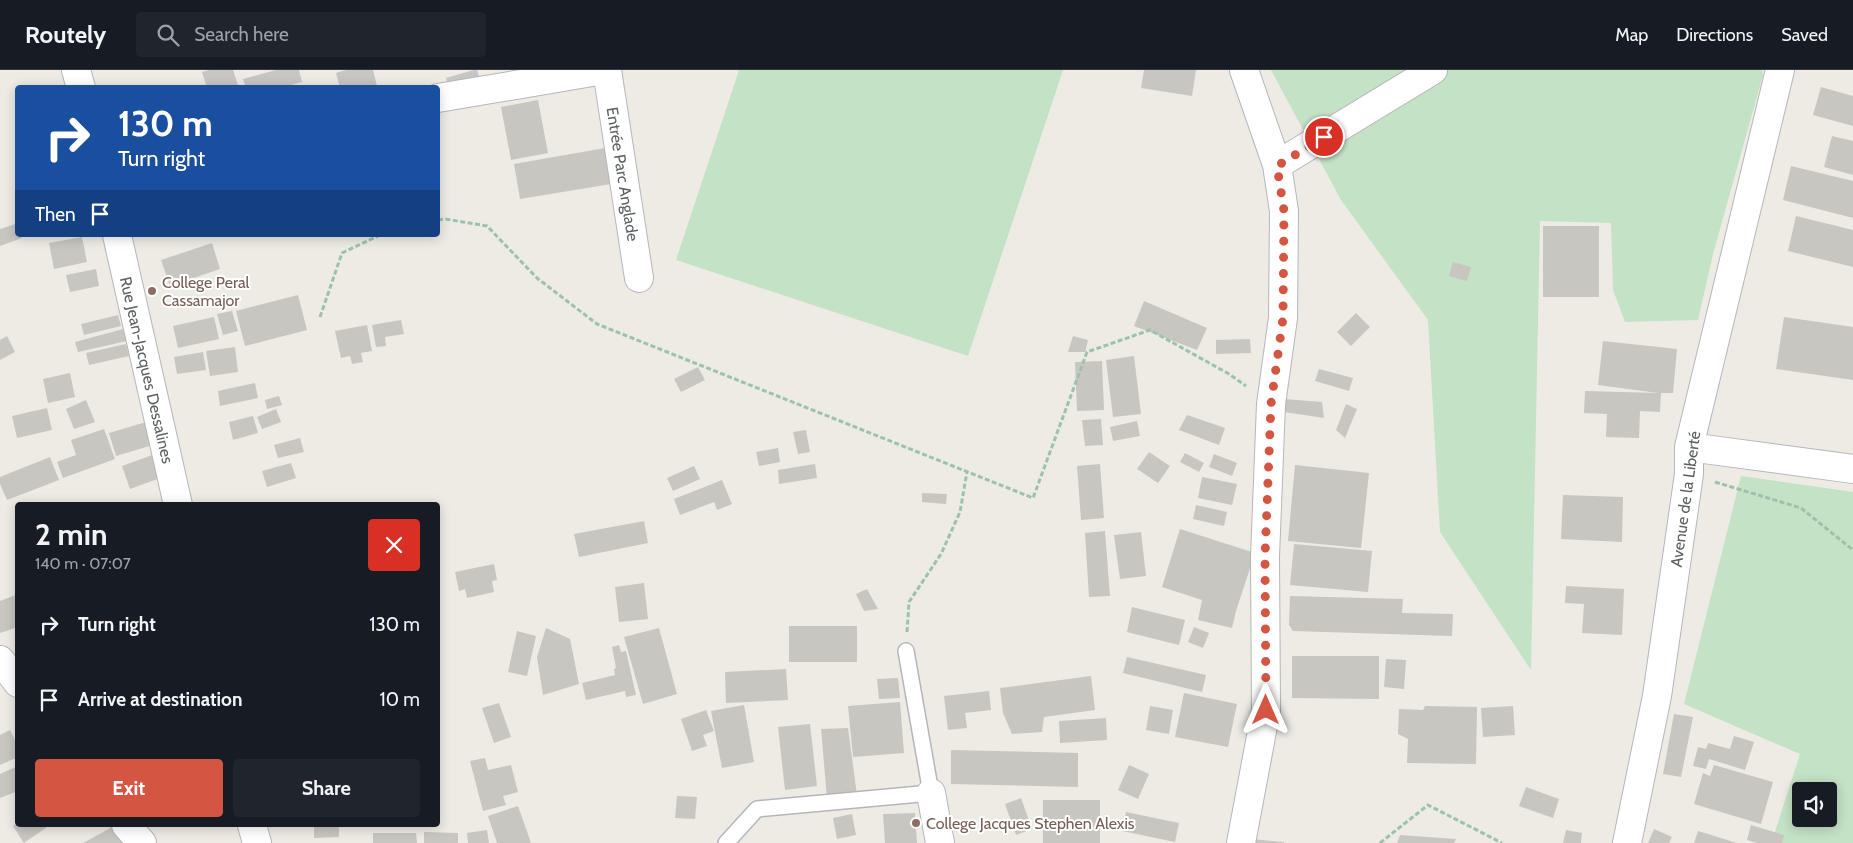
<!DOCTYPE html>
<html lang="en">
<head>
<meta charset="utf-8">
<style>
  :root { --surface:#171b24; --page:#20242c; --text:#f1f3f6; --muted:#9ea1a6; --line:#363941; --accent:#d55543 }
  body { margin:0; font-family:Cabin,sans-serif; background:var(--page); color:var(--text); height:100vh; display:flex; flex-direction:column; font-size:19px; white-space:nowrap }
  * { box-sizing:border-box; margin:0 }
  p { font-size:16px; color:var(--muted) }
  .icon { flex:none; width:28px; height:28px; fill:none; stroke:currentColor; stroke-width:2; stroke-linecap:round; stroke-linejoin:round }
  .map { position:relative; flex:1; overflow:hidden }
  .side { position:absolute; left:15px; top:432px; width:425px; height:325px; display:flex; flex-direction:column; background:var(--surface); border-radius:5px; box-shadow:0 2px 12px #0003 }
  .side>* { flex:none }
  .guide { position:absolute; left:15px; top:15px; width:425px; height:152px; border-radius:5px; box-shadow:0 2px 12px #0003; background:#1a4fa0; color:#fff; overflow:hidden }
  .buttons { position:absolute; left:1792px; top:712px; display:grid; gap:10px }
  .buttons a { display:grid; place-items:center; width:45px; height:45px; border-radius:5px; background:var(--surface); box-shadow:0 2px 12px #0003; font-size:25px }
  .pin { position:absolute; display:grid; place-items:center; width:42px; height:42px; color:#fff; margin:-21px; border:2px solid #fff; border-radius:50%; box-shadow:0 1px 5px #0007 }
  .me { position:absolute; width:55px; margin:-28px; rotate:0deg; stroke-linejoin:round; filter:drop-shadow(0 0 4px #0008) }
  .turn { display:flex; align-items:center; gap:18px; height:105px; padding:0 20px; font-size:22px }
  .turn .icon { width:65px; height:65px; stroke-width:2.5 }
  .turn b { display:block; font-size:35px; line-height:42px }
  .then { display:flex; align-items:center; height:48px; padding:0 20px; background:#0003; gap:10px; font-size:19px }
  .round { display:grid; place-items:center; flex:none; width:52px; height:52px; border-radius:5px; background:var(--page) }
  .head { display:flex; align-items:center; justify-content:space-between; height:85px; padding:0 20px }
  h1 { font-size:30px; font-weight:700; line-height:38px }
  .primary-button { display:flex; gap:10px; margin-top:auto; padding:10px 20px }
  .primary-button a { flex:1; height:58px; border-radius:5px; background:var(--accent); color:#fff; font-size:20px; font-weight:700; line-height:58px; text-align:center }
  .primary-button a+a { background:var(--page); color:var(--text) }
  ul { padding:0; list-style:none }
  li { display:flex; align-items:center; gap:15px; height:75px; padding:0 20px }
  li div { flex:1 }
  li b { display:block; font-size:19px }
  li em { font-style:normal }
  header { display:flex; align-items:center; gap:30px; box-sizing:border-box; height:70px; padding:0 25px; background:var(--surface); border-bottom:1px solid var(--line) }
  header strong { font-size:24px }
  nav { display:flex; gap:28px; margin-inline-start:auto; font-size:18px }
  .search { width:350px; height:45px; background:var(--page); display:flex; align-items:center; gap:12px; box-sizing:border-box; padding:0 18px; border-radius:5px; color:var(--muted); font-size:19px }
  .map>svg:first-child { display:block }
</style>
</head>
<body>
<header>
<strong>Routely</strong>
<div class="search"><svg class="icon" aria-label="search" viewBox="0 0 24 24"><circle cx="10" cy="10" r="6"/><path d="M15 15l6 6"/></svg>Search here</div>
<nav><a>Map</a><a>Directions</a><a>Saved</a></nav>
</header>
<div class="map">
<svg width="1853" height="773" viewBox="0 0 1853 773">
  <rect width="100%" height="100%" fill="#edebe4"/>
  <!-- green -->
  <path fill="#c4e2c5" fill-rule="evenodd" d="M739,0h324l-95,286 -292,-96z
    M1271,0h491l1,5 -50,179 -15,66 -73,2 -12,-32 -2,-67 -71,-2 -9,449 -91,-138 -12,-212 -87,-120z
    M1741,406l112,16v351h-75l-6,-2 28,-87 -116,-50zM1801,721h28v28h-28z"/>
  <!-- building -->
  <path fill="#c8c6c1" d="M209,0h24l6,18h-32l-5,-16z
    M276,0h23l3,12 -21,6h-35l-3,-9z
    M346,0h27l4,16 -7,2h-30l-4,-15z
    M474,0h3l5,14 -31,10 -5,-16z
    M1144,0h52l-4,26 -51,-8z
    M1821,17l32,9v30l-40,-11z
    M538,30l10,53 -37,7 -10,-53z
    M1832,66l21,5v34l-29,-8z
    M605,78l6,36 -91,15 -6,-35z
    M1791,96l62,15v37l-70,-18z
    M1796,146l57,14v37l-65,-16z
    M18,153v12h3l1,3 -22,8v-17z
    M1543,156h56v71h-56z
    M82,167l5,25 -33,7 -5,-26z
    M212,173l8,26 -50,17 -9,-26z
    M1453,192l18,5 -4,14 -18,-5z
    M96,199l3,17 -29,6 -4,-17z
    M298,225l9,35 -62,16 -9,-35z
    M1144,231l63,27 -10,22 -63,-24z
    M232,241l6,20 -15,4 -6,-21z
    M1356,243l14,14 -19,19 -14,-14z
    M118,245l3,11 -37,9 -3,-11z
    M214,247l5,22 -41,9 -5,-22z
    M1784,247l69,10v53l-77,-11z
    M401,250l3,14 -19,3 1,9 -10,1 -4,-22z
    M367,255l5,26 -11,2 2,9 -11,2 -2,-8 -9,2 -6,-27z
    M123,259l4,12 -49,11 -3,-10z
    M7,266l8,16 -15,8v-20z
    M1073,266l15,4 -3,12h-17z
    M1250,269l1,14 -35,1v-14z
    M1603,271l74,8 -4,44h-12l-1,19 -20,-1 -1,27 -33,-1 1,-23 -23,-1 1,-22 73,2 -60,-8z
    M126,274l3,12 -40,9 -3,-12z
    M235,277l3,25 -28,4 -4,-25z
    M203,282l3,18 -29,4 -3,-17z
    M1134,286l7,58 -28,3 -7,-57z
    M1102,291l2,49 -27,1 -2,-49z
    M698,297l7,13 -24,12 -7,-13z
    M1319,299l34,9 -4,13 -34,-10z
    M70,303l5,24 -27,6 -5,-24z
    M255,313l3,15 -38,8 -2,-15z
    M279,326l3,9 -15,4 -2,-9z
    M1284,329l38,3 2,16 -40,-6z
    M86,330l9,22 -21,7 -8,-20z
    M1346,334l11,5 -12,29 -9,-8z
    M47,338l5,22 -35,8 -5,-22z
    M276,339l5,13 -19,7 -5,-12z
    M1187,345l38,13 -6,17 -40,-15z
    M253,346l5,17 -25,7 -4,-18z
    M1101,349l2,26 -18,1 -3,-26z
    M1137,351l3,15 -27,5 -3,-14z
    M146,352l7,23 -37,11 -7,-23z
    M104,359l11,30 -52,19 -6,-16 19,-7 -5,-15z
    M806,360l4,22 -12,2 -5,-22z
    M300,368l4,14 -26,6 -4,-13z
    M778,378l2,14 -21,4 -3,-14z
    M1149,382l21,14 -12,17 -21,-14z
    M1185,383l19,10 -5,9 -19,-10z
    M155,384l8,23 -33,12 -8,-23z
    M1214,384l23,9 -5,13 -23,-9z
    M50,387l9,23 -52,20 -7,-16v-7z
    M291,393l5,15 -29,9 -5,-16z
    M815,394l2,14 -38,6 -1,-14z
    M1100,394l4,54 -23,2 -4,-54z
    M1295,395l74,8 -8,75 -73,-7z
    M694,396l6,13 -27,12 -6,-13z
    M1202,407l35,7 -5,21 -34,-7z
    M722,410l10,24 -15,6 -3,-8 -34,13 -6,-16z
    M922,423l25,1 -1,10 -24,-2z
    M1563,425l60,2 -1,45 -61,-3z
    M1196,435l31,7 -3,14 -31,-7z
    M644,451l4,22 -69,14 -5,-23z
    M1180,459l75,24 -19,58 -4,17 -34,-8 4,-20 -40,-13z
    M1105,461l5,65 -21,1 -4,-64z
    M1141,462l5,44 -26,3 -6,-44z
    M1294,474l78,7 -4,41 -78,-7z
    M494,494l3,16 -5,1 2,11 -27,6 -2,-9 -6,2 -4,-19z
    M644,513l4,36 -29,3 -4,-35z
    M1566,516l58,3 -2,46 -40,-2 2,-29 -19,-1z
    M867,519l11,20 -14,2 -8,-17z
    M18,524v33l-18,6v-32z
    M1290,526l113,3 -1,14 51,1 -1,22 -159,-5 -4,-6z
    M1132,537l53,13 -6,25 -52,-13z
    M789,556h68v36h-68z
    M1194,557l15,6 -6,15 -15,-6z
    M546,558l24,11 9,45 -36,11 -6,-38z
    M659,558l18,66 -34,10 -19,-67z
    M517,561l19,5 -9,40 -19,-4z
    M619,575l2,7 5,-1 10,44 -10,2 -1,-6 -39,9 -4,-17 33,-8 -1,-6 2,-1 -4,-21z
    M1292,586h87v43l-87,-1z
    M1127,587l79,18 -4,17 -79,-19z
    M1386,589l20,1 -2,29 -20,-2z
    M786,599l2,31 -62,3 -1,-31z
    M1091,606l4,34 -51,7 -2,15 -30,2 -9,-21 -3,-25z
    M898,608l2,20 -21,1 -2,-20z
    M989,621l2,19 -26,3 2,15 -19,2 -4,-34z
    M1184,623l53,11 -9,43 -53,-10z
    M900,632l4,51 -51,4 -5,-51z
    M499,633l12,34 -17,6 -12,-35z
    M744,635l10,57 -32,6 -11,-57z
    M1150,636l23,4 -4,24 -23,-4z
    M1425,636l52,1 -1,57 -69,-1 1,-24 -10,-5 1,-25 24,1z
    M1513,636l2,29 -32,2 -2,-29z
    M706,640l8,21 -11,4 4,11 -15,5 -11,-32z
    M1674,644l19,3 -12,60 -18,-3z
    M1106,648l1,22 -47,3 -1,-22z
    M810,654l7,62 -32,4 -7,-63z
    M848,658l9,67 -30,3 -6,-69z
    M10,660l8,16v11l-18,8v-30z
    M1734,666l20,6 -9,28 -36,-11 -3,10 -13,-3 5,-19 8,2 2,-6 22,6z
    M951,680l127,3v34l-127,-3z
    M485,688l3,12 23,-5 7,27 -15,4 3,9 -23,6 -13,-50z
    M1129,695l20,9 -11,25 -20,-9z
    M1714,695l59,17 -12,42 -67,-20 9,-31 7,3z
    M18,696v25l-18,7v-24z
    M1526,717l33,12 -6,19 -34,-12z
    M677,726l20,1 -2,22 -20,-1z
    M1021,728l11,31 -16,6 -11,-31z
    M1043,730h57v43h-57z
    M518,736l13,37h-34l-9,-27z
    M1126,742l53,11 -4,19 -53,-11z
    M915,743l2,30h-32l-2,-29z
    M852,744l4,21 -19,4 -4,-21z
    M18,753v2h32l-26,18 -11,-17z
    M314,755h25v12l-25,1z
    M1751,755l33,10 -2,8h-25l-10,-3z
    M114,756l9,17h-40z
    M1654,759l18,8 -3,6h-21z
    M487,760l2,13h-21l-1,-10z
    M1566,760l16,3 -1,10h-18z
    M1698,761l39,12h-43z
    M424,762l34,1v10h-34z
    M373,763h43l1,10h-44z
    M1400,765l56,4 -2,4h-57z
    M1252,769l32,3v1h-32z"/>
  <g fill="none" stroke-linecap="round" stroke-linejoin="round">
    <defs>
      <path id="service" d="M726,773l31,-34 174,-16 -25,-142"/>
      <path id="minor" d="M76,0l5,18
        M607,0l32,208
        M438,28l166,-28
        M1277,95l156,-95
        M117,165l61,270
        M1689,377l164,22
        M0,590l18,23
        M931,723l9,50
        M126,755l16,18
        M252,755l5,18
        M1241,773l25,-133 -1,-153 6,-153 12,-86 1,-107 -7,-46 -33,-95
        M1627,773l30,-147 32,-222v-27l91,-377"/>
    </defs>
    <!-- service casing -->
    <use href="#service" stroke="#b5b6ba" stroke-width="18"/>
    <!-- minor casing -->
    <use href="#minor" stroke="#b5b6ba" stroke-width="30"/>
    <!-- path -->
    <path stroke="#9dc2aa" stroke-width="3" stroke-dasharray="5 2.5" stroke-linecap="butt" d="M438,150l7,-1 42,7 50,52 60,46 436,174 54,-146 63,-22 79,44 17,12
      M320,247l22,-64 38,-18
      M1715,412l86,26 52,42
      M907,562l2,-30 32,-48 19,-42 7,-40
      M1380,773l48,-38 74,38"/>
    <!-- service -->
    <use href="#service" stroke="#fff" stroke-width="15"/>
    <!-- minor -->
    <use href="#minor" stroke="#fff" stroke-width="28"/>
  </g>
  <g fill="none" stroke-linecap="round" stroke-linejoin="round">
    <!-- route -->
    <path stroke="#d55543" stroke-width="9" stroke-dasharray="0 16.2" d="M1266,640l-1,-153 6,-153 12,-86 1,-107 -7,-45 47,-29"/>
  </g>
  <!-- markers -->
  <g fill="#8d6e63" stroke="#fff" stroke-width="2">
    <circle cx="152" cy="221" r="5"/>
    <circle cx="916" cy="753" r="5"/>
  </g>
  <g text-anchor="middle" stroke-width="4" stroke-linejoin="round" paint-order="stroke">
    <!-- street labels -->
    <g font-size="16" fill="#5c5f63" stroke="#fff">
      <text transform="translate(623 104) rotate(81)" y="6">Entrée Parc Anglade</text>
      <text transform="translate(147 300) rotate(77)" y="6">Rue Jean-Jacques Dessalines</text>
      <text transform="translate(1685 429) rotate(-82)" y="6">Avenue de la Liberté</text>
    </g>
    <!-- education labels -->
    <g font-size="16" fill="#785e54" stroke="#fff" text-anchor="start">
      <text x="162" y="218">College Peral<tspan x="162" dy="18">Cassamajor</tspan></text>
      <text x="926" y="759">College Jacques Stephen Alexis</text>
    </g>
  </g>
</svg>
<div class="buttons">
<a><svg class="icon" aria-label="sound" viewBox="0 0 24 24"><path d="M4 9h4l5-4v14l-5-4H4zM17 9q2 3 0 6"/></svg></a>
</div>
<div class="pin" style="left:1324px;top:67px;background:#d93025"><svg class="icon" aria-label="arrive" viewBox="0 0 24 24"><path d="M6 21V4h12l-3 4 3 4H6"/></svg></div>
<svg class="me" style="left:1266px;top:640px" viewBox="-20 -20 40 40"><path d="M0-17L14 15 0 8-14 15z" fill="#d55543" stroke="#fff" stroke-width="4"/></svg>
<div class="guide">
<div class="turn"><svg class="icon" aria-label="right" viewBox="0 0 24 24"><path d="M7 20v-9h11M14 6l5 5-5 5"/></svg><div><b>130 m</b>Turn right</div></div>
<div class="then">Then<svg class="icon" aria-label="arrive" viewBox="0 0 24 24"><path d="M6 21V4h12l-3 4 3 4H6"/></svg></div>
</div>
<section class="side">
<div class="head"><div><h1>2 min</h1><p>140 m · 07:07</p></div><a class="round" style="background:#d93025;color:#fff"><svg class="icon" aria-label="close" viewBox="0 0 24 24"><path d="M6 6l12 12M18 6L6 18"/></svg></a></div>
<ul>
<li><svg class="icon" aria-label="right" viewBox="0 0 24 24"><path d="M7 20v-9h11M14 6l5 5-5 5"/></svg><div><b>Turn right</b></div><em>130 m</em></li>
<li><svg class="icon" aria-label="arrive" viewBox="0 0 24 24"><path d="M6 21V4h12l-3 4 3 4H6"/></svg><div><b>Arrive at destination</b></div><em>10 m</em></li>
</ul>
<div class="primary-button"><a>Exit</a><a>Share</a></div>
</section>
</div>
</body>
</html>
